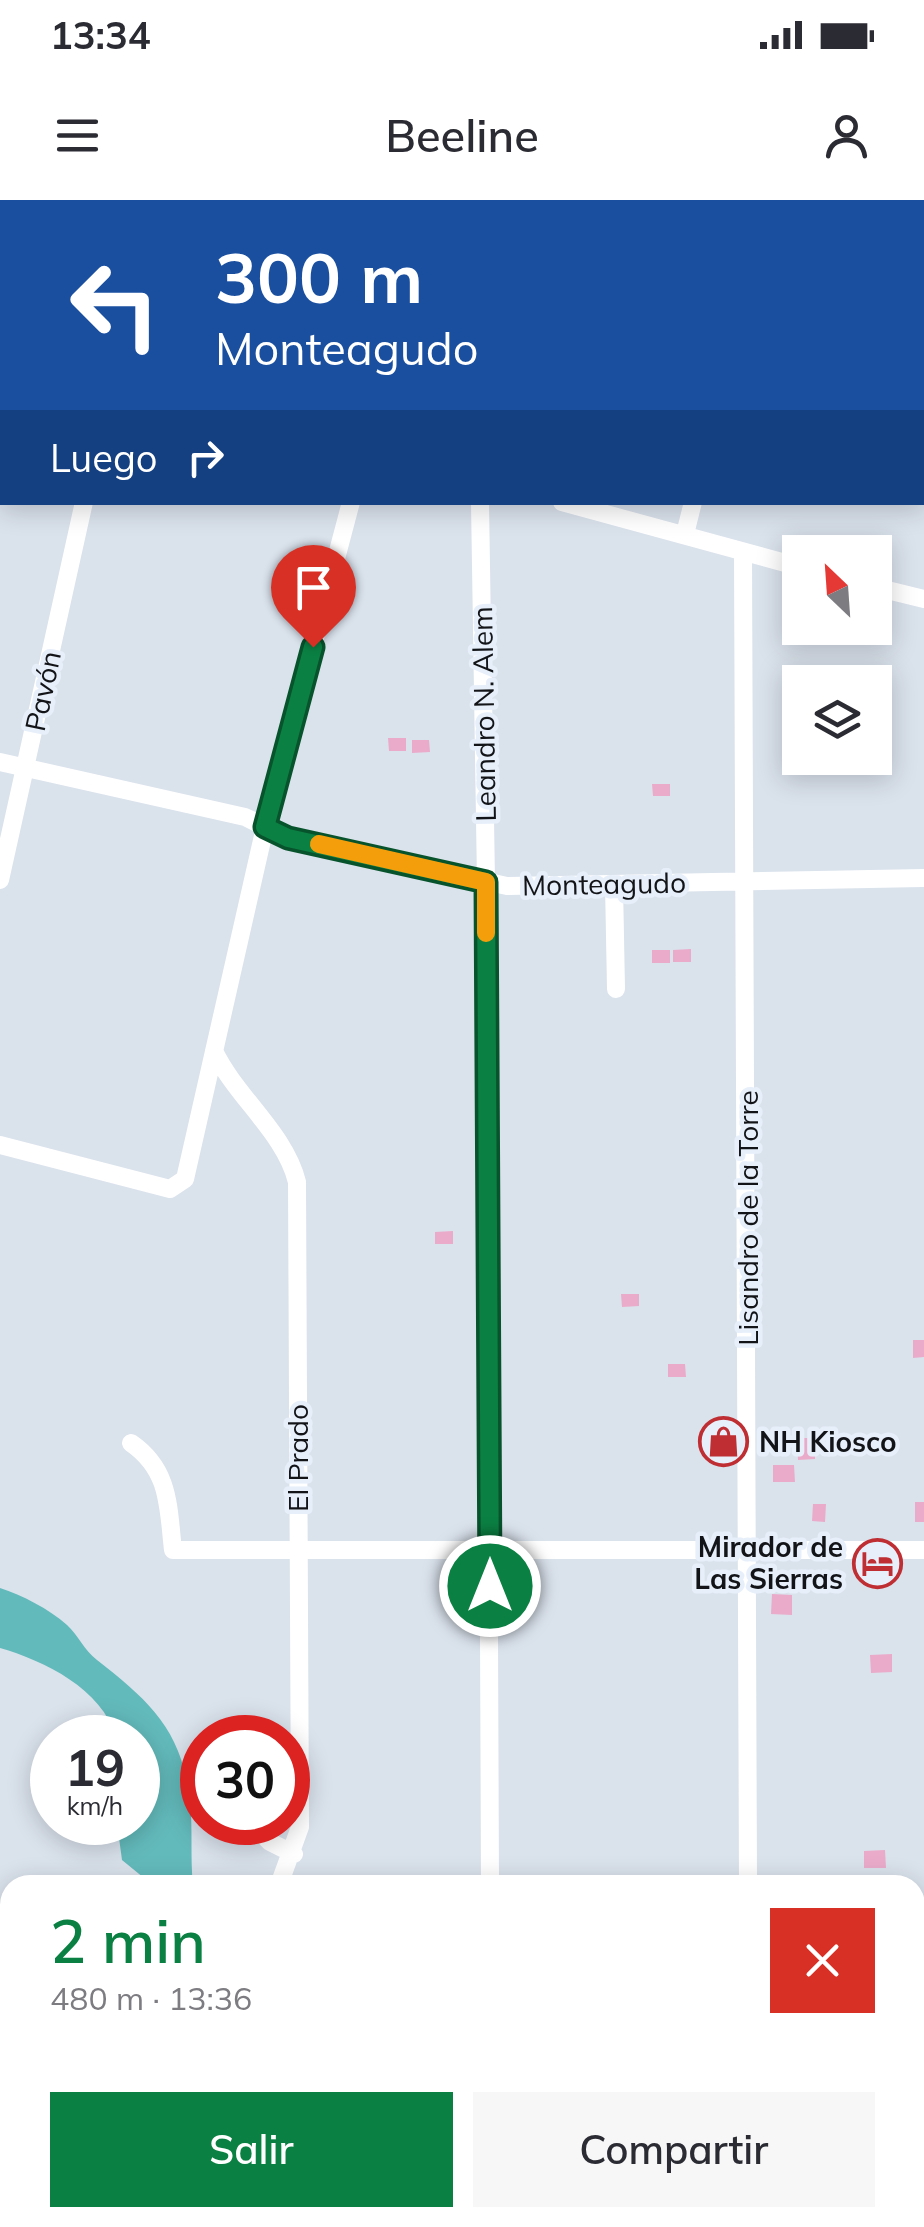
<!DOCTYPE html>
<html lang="es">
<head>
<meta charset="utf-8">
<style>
  :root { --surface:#fff; --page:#f7f7f7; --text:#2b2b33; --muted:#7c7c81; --accent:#0b8043 }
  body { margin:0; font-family:Mulish,sans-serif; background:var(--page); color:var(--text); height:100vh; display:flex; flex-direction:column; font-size:38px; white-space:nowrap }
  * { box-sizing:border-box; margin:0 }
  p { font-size:32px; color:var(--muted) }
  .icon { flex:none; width:55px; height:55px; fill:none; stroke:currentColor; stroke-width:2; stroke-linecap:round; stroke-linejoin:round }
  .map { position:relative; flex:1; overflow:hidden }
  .panel { position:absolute; left:0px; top:1675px; width:925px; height:352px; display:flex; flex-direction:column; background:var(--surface); border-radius:30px 30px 0 0; box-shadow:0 5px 25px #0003 }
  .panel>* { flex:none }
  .guide { position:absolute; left:0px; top:0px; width:925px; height:305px; box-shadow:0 5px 25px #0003; background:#1a4fa0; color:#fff; overflow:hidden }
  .needle { width:65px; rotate:335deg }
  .fabs { position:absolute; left:782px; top:335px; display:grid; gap:20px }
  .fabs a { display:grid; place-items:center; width:110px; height:110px; border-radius:0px; background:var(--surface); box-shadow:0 5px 25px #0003; font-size:50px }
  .speed { position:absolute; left:30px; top:1515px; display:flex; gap:20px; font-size:50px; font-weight:700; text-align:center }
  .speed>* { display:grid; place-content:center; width:130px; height:130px; border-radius:50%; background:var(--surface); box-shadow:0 5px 25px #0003; line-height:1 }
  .speed small { font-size:25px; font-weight:400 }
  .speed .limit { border:15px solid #d22; background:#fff; color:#111 }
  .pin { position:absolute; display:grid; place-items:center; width:85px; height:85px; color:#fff; margin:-102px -42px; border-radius:50% 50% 50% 0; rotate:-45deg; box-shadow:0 0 10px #0007 }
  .pin .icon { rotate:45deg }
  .me { position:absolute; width:110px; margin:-55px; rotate:0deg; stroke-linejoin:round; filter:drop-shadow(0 0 8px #0008) }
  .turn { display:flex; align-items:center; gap:35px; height:210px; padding:0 50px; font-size:45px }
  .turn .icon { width:130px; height:130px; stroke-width:2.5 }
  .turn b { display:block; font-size:70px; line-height:85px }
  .then { display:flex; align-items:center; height:95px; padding:0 50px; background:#0003; gap:20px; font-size:38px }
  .round { display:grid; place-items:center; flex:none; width:105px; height:105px; border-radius:0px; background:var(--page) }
  .summary { display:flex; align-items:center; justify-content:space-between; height:170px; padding:0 50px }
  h1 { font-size:60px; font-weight:600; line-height:75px; color:var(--accent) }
  .cta { display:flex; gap:20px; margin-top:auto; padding:20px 50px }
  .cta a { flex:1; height:115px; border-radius:0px; background:var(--accent); color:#fff; font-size:40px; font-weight:600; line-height:115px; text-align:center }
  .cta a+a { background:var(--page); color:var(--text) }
  .status { display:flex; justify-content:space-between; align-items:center; height:70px; padding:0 50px; background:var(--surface); direction:ltr }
  .status svg { height:28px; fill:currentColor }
  header { display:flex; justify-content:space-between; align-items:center; height:130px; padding:0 50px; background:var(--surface); font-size:45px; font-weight:600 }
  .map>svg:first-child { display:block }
</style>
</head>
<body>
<div class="status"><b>13:34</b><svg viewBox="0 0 49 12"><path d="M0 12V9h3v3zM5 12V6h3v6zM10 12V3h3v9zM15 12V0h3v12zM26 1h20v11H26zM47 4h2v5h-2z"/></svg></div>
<header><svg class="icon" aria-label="menu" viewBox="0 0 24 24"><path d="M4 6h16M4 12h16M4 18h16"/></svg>Beeline<svg class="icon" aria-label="person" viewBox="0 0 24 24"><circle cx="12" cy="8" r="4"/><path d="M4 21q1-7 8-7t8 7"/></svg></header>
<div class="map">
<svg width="924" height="2027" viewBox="0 0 924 2027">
  <rect width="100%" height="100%" fill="#dae2ec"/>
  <!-- water -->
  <path fill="#63babb" d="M0,1388c22,7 49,21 67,37 11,10 17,25 30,35 52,41 85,69 93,141 3,28 0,56 3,84h-48l-1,-7 -22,-18 -5,-37 21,-1v-84l-22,-1c-14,-48 -71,-76 -116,-89z
    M113,2018h95v9h-100z"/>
  <!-- building -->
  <path fill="#eaabca" d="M388,538h18v13h-17z
    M412,540h17l1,12 -18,1z
    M652,584h18v12h-17z
    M691,749v13h-18v-12z
    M652,750h18v13h-18z
    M453,1031v13h-18v-12z
    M621,1094h18v12l-17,1z
    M913,1140h11v17l-11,1z
    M668,1164h17l1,13h-18z
    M797,1238h18v21l-17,1z
    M773,1265h21l1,17h-22z
    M915,1302h9v20h-9z
    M813,1304h13l-1,18 -13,-1z
    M772,1394l20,1v20l-21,-1z
    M892,1454v18l-21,1 -1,-18z
    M885,1650l1,18h-22v-17z
    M652,1675h21l1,10h-22z"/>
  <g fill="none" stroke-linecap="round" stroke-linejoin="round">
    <!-- street -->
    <path stroke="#fff" stroke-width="18" d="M915,0l2,2
      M147,2l1,-2
      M465,2v-2
      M551,2l2,-2
      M781,2l2,-2
      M0,149l2,1
      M480,302l6,380 4,1003
      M562,302l238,65
      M685,334l8,-32
      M743,352l5,1333
      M875,387l49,12
      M0,562l245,55 43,21 219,48 417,-8
      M0,680l84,-378
      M614,684l2,105
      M214,851c22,46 71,82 83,131l3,645 -21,58
      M0,945l170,44 15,-10 80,-352 86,-325
      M131,1243c39,27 37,63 42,107h751
      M251,1622l19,20 24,12
      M0,1735l10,42
      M915,1758h9
      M0,1943l10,-55
      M490,2018v9
      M237,2027l3,-9
      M746,2027v-9"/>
  </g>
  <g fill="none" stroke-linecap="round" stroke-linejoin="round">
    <defs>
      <path id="route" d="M313,447l-48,180 23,11 198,44 4,704"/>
    </defs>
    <!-- route casing -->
    <use href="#route" stroke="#07532c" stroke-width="25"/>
    <!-- route -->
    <use href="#route" stroke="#0b8043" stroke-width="18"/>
    <!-- slow -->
    <path stroke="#f59e0b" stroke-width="18" d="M319,644l167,38v51"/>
  </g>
  <!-- icons -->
  <defs>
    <symbol id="shop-ring" viewBox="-11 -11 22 22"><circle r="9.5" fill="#e7effa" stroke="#be2e32" stroke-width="1.5"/><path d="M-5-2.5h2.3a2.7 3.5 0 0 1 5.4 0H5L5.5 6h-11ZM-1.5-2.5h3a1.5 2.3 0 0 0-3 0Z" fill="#be2e32"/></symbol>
    <symbol id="hotel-ring" viewBox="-11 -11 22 22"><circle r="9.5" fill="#e7effa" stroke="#be2e32" stroke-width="1.5"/><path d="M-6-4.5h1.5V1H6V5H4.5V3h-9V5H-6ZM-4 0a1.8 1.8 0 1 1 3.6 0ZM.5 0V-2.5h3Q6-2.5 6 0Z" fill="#be2e32"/></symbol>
  </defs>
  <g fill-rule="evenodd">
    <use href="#shop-ring" x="696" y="1214" width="55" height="55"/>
    <use href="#hotel-ring" x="850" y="1336" width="55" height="55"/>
  </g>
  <g text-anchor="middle" stroke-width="9" stroke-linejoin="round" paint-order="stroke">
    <!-- street labels -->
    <g font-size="28" fill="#121418" stroke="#e7effa">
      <text transform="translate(43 491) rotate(-78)" y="10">Pavón</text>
      <text transform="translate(484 514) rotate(-91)" y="10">Leandro N. Alem</text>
      <text transform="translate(604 684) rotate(-1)" y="10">Monteagudo</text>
      <text transform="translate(748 1018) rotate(-90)" y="10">Lisandro de la Torre</text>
      <text transform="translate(298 1258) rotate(-90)" y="10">El Prado</text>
    </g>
    <!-- poi labels -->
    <g font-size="28" font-weight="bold" fill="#121418" stroke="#e7effa" text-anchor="start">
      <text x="759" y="1252">NH Kiosco</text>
      <text x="843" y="1357" text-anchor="end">Mirador de<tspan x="843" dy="32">Las Sierras</tspan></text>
    </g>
  </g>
</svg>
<div class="fabs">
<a><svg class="needle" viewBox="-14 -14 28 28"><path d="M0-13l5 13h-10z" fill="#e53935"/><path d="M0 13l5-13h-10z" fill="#7c7c81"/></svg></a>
<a><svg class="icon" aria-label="layers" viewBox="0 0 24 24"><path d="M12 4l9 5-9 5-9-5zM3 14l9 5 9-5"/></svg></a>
</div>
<div class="speed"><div>19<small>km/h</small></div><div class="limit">30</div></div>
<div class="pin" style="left:313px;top:447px;background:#d93025"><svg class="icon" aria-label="arrive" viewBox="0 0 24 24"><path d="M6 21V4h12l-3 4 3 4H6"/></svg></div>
<svg class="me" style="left:490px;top:1386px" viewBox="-20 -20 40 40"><circle r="17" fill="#0b8043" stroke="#fff" stroke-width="3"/><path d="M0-11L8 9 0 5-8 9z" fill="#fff"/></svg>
<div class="guide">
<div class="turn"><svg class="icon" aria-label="left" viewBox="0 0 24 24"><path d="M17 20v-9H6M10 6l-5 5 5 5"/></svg><div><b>300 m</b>Monteagudo</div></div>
<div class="then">Luego<svg class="icon" aria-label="right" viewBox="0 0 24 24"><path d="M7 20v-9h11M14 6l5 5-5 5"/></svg></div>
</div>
<section class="panel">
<div class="summary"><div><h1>2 min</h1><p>480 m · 13:36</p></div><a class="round" style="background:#d93025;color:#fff"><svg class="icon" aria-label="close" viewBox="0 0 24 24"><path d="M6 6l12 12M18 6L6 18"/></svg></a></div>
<div class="cta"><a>Salir</a><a>Compartir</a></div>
</section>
</div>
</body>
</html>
